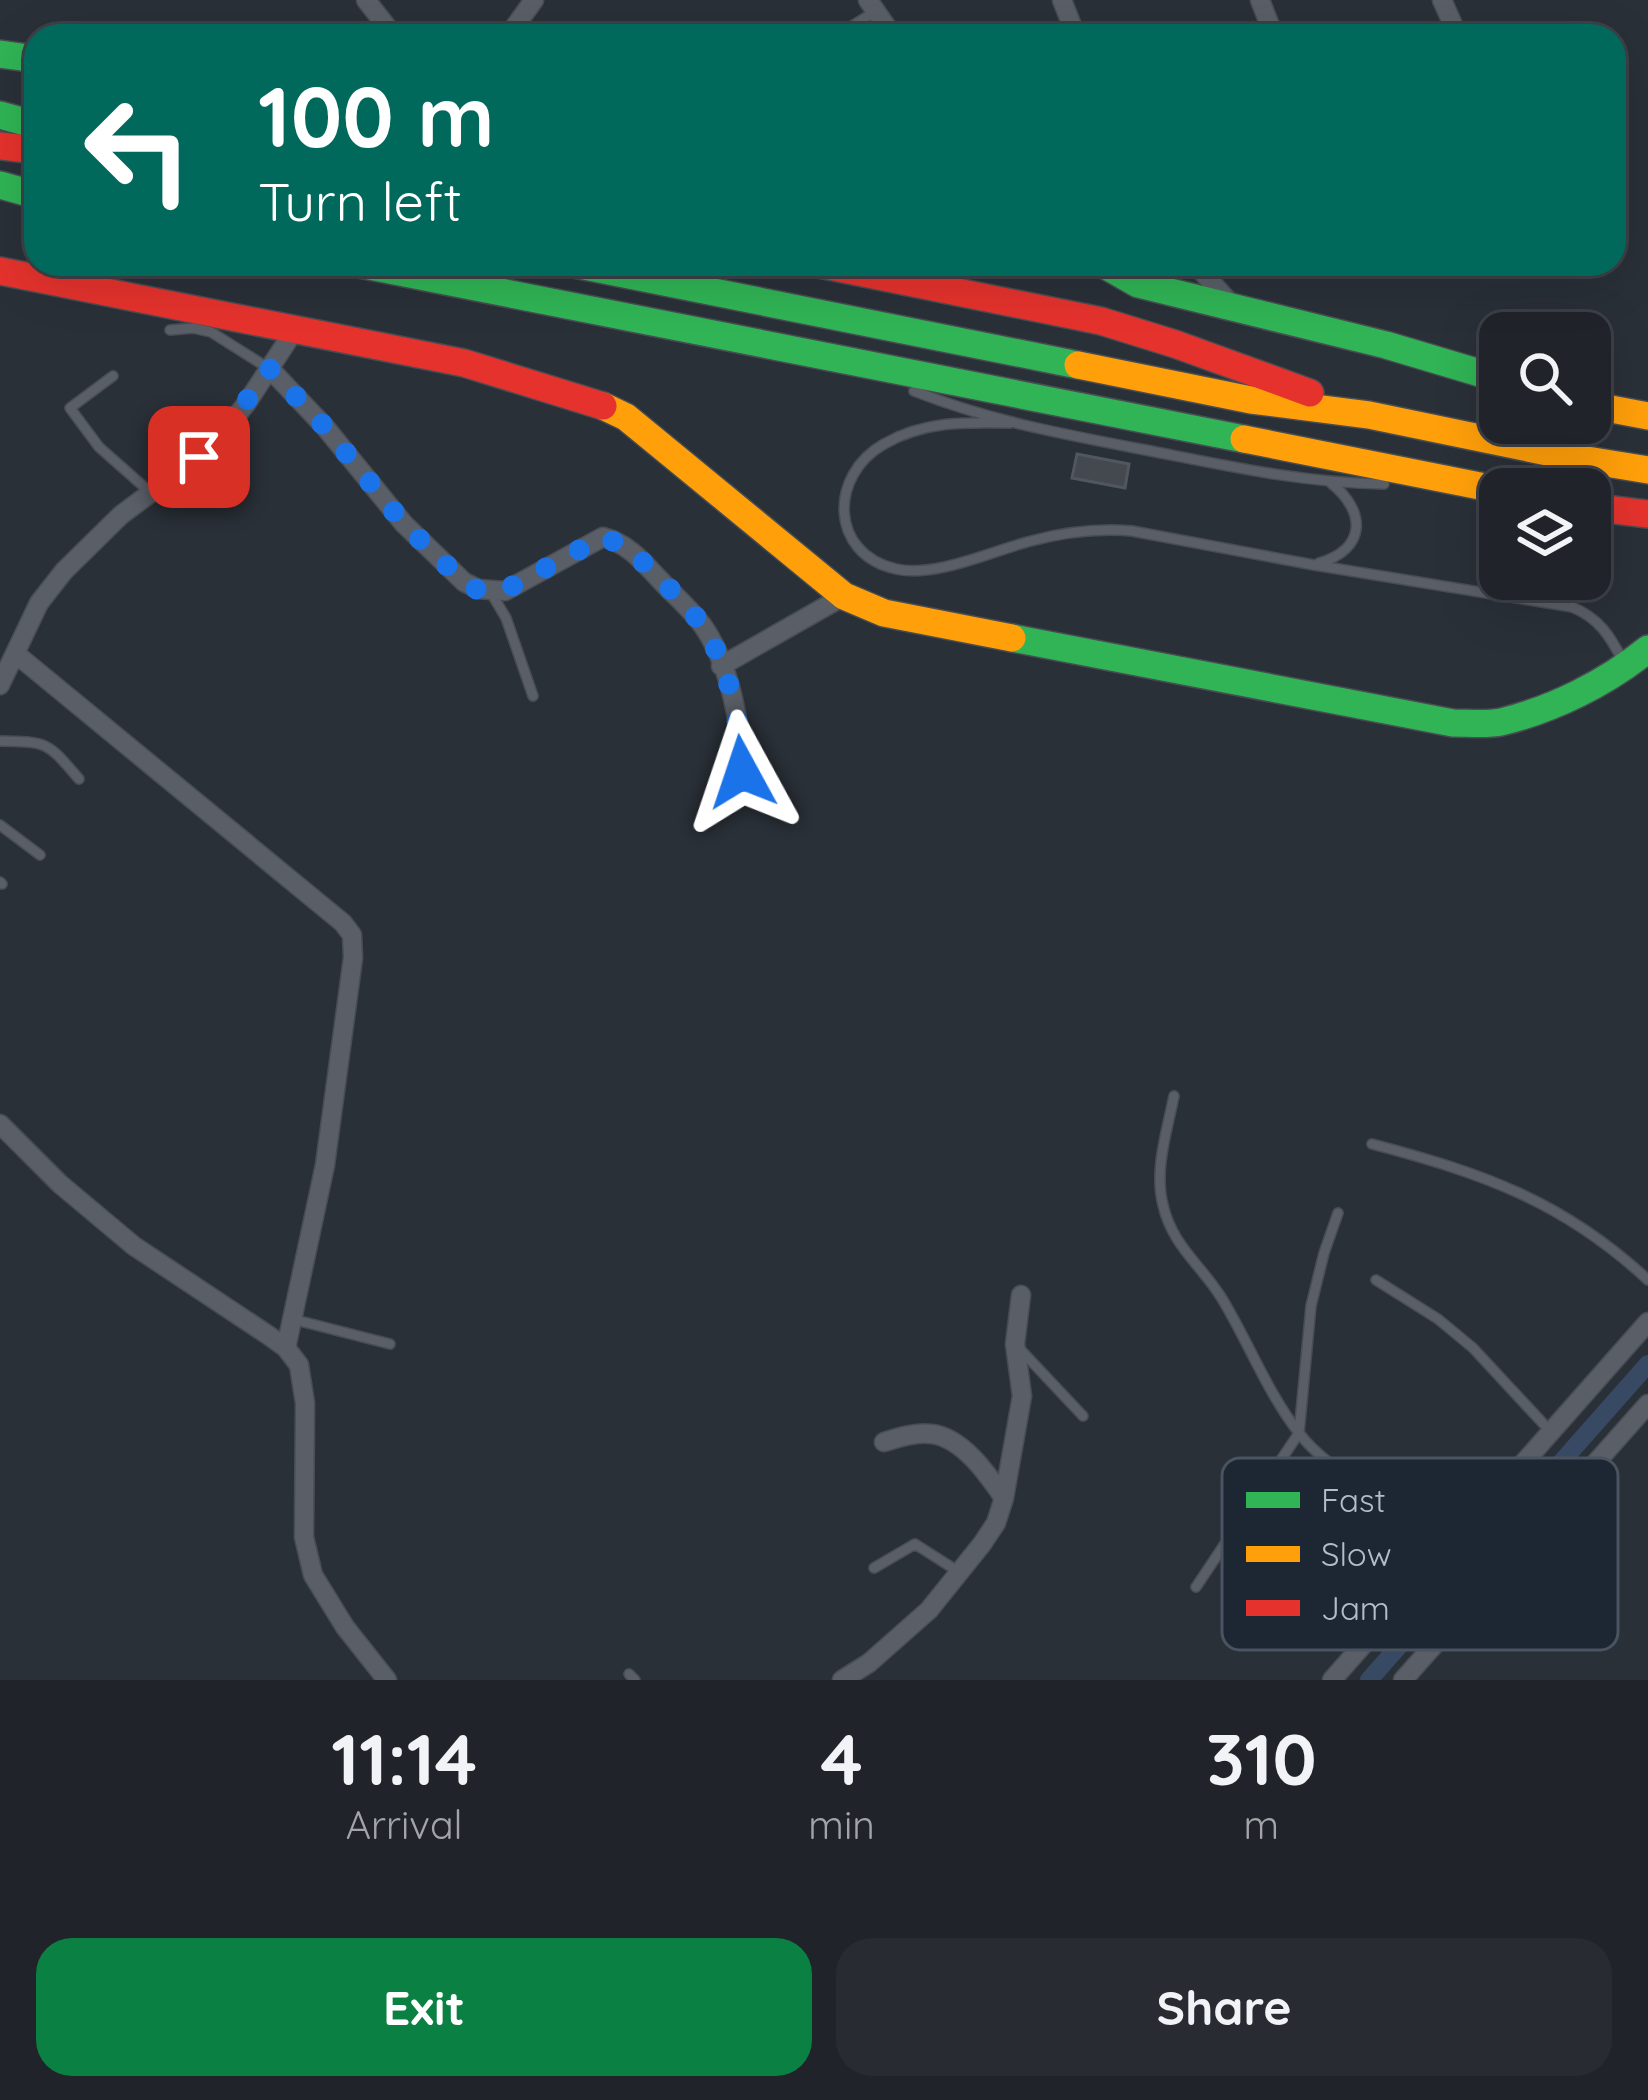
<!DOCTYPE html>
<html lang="en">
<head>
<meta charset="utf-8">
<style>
  :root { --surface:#20242a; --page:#282c32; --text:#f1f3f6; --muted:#a2a4a8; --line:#3d4147; --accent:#0b8043 }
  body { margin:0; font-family:Quicksand,sans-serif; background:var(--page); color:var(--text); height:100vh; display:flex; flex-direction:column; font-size:45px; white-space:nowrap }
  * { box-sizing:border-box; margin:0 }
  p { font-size:39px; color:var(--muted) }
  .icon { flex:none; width:66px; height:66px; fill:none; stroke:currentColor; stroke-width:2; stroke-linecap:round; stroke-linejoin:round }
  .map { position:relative; height:1680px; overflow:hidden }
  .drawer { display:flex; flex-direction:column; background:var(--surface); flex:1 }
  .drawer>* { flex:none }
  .guide { position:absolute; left:24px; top:24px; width:1602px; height:252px; border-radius:36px; box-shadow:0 12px 48px #0002,0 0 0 3px var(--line); background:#00695c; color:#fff; overflow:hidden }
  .tools { position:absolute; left:1479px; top:312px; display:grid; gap:24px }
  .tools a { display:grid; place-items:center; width:132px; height:132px; border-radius:24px; background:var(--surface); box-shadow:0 12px 48px #0002,0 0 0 3px var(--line); font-size:60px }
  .pin { position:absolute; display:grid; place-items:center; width:102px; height:102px; color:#fff; margin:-51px; border-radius:24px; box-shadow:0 6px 18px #0006 }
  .me { position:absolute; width:132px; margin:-66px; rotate:355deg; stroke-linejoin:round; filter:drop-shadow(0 0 9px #0008) }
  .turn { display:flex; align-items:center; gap:42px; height:252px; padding:0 36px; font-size:54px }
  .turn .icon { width:156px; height:156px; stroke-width:2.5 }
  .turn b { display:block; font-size:84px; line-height:102px }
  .eta { display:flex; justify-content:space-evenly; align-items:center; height:204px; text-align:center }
  .eta b { font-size:72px; font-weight:700; line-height:84px }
  .button { display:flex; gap:24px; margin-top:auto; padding:24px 36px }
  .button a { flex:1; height:138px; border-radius:36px; background:var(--accent); color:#fff; font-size:48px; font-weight:700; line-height:138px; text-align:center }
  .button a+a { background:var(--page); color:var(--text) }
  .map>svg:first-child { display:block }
</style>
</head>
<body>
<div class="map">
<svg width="1648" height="1680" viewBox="0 0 1648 1680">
  <rect width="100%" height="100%" fill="#2a3038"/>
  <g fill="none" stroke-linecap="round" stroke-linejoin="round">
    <!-- canal -->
    <path stroke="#384963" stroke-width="18" d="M1369,1680l279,-316"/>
  </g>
  <!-- building -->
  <path fill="#444950" stroke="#52575f" stroke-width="3" d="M1077,454l52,10 -4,24 -53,-10z"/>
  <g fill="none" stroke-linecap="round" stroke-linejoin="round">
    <defs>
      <path id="lane" d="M842,32l34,-21
        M170,330l23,-2 18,4 57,36
        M113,376l-43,32 29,39 52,46
        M914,391c78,31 159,45 242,61 76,15 150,31 228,32
        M1010,423c-45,-1 -86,-2 -126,21 -55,31 -55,110 12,125 40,9 95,-18 135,-28 34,-9 66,-13 101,-10l182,34 258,42c27,11 38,29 51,54
        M1319,563c47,-14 48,-51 12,-80
        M490,591l16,27 27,78
        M0,741c49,1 47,1 79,38
        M0,825l40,30
        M0,882l2,2
        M1174,1096c-7,35 -20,74 -11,109 9,40 37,59 58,92 27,44 46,95 78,136 35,46 111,78 164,99
        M1372,1144c110,29 191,57 276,136
        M1376,1280l62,39 35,29 78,84
        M292,1319l98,25
        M1019,1348l64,68
        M874,1568l41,-24 44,28
        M1196,1587l103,-154 12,-127 13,-53 14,-40
        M629,1674l6,6"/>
      <path id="street" d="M366,0l28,36
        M868,0l25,36
        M1062,0l14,36
        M1260,0l14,36
        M1442,0l16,36
        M508,36l26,-36
        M1195,264l37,41
        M270,369l55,58 79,97 60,58 14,7 27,2 98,-54c26,7 40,25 58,44 15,16 32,30 44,48 26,40 36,97 37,143
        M16,654l327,269 9,12 1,23 -28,207 -39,183
        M721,666l123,-70
        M0,685l39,-82 25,-32 57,-56 78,-58 23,-23 24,-30 48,-73
        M0,1124l60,60 74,62 134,89 18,13 13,17 6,38 -1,134 9,38 32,52 42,53
        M1004,1498l18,-102 -7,-52 6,-49
        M842,1680l27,-17 60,-53 53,-66 14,-21 8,-25c-16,-23 -41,-60 -72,-64 -16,-2 -32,3 -48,8
        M1332,1680l316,-358
        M1403,1680l245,-276"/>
      <path id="fast" d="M0,54l36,5
        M0,115l36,10
        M0,185l36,10
        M359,264l885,175
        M574,264l504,101
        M1103,264l35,20 248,61 114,34
        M1012,638l441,85c16,0 33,2 48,-1 53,-13 105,-39 147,-73"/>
      <path id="slow" d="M1078,365l173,35 118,15 212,44 67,11
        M1590,405l58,11
        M603,406l23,11 218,179 40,17 128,25
        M1244,439l256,51"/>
      <path id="jam" d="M0,146l36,4
        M819,264l282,57 74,23 135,49
        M0,271l464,92 139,43
        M1590,507l58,7"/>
    </defs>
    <!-- lane casing -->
    <use href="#lane" stroke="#484c53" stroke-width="12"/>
    <!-- street casing -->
    <use href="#street" stroke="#484c53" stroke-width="21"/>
    <!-- fast casing -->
    <use href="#fast" stroke="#484c53" stroke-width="30"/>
    <!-- slow casing -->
    <use href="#slow" stroke="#484c53" stroke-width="30"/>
    <!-- jam casing -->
    <use href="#jam" stroke="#484c53" stroke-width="30"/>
    <!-- lane -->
    <use href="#lane" stroke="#5a5e66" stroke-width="9"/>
    <!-- street -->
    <use href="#street" stroke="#5a5e66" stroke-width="18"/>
    <!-- fast -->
    <use href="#fast" stroke="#30b455" stroke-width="27"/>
    <!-- slow -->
    <use href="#slow" stroke="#ff9f0a" stroke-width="27"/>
    <!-- jam -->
    <use href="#jam" stroke="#e5322d" stroke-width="27"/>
  </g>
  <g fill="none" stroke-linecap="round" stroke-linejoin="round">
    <!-- route -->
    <path stroke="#1a73e8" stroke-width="21" stroke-dasharray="0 37.8" d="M199,457l23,-23 48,-65 55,58 79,97 60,58 14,8h27l98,-53 26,11c22,23 47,45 67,69 32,40 45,106 46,155"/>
  </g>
  <!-- legend -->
  <rect x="1222" y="1458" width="396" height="192" rx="18" fill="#1d2633" stroke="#4a5360" stroke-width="3"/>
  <rect x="1246" y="1492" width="54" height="16" fill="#30b455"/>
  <rect x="1246" y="1546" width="54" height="16" fill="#ff9f0a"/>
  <rect x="1246" y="1600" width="54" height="16" fill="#e5322d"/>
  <g font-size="33" fill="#b4bcc9">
    <text x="1321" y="1512">Fast</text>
    <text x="1321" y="1566">Slow</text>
    <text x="1321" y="1620">Jam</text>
  </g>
</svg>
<div class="tools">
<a><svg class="icon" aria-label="search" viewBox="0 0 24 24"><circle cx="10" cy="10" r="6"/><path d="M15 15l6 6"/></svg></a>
<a><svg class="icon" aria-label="layers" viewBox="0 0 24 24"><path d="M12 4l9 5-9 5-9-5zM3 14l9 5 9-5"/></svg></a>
</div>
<div class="pin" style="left:199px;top:457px;background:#d93025"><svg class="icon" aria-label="arrive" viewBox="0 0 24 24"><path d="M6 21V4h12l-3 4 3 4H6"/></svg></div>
<svg class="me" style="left:742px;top:772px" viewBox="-20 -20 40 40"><path d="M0-17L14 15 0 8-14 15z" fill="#1a73e8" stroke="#fff" stroke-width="4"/></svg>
<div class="guide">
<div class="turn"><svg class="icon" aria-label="left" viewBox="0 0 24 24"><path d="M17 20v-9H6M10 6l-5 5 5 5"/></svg><div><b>100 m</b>Turn left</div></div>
</div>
</div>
<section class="drawer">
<div class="eta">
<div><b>11:14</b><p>Arrival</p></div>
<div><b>4</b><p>min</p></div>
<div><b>310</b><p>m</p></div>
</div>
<div class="button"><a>Exit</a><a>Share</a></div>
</section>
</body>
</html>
